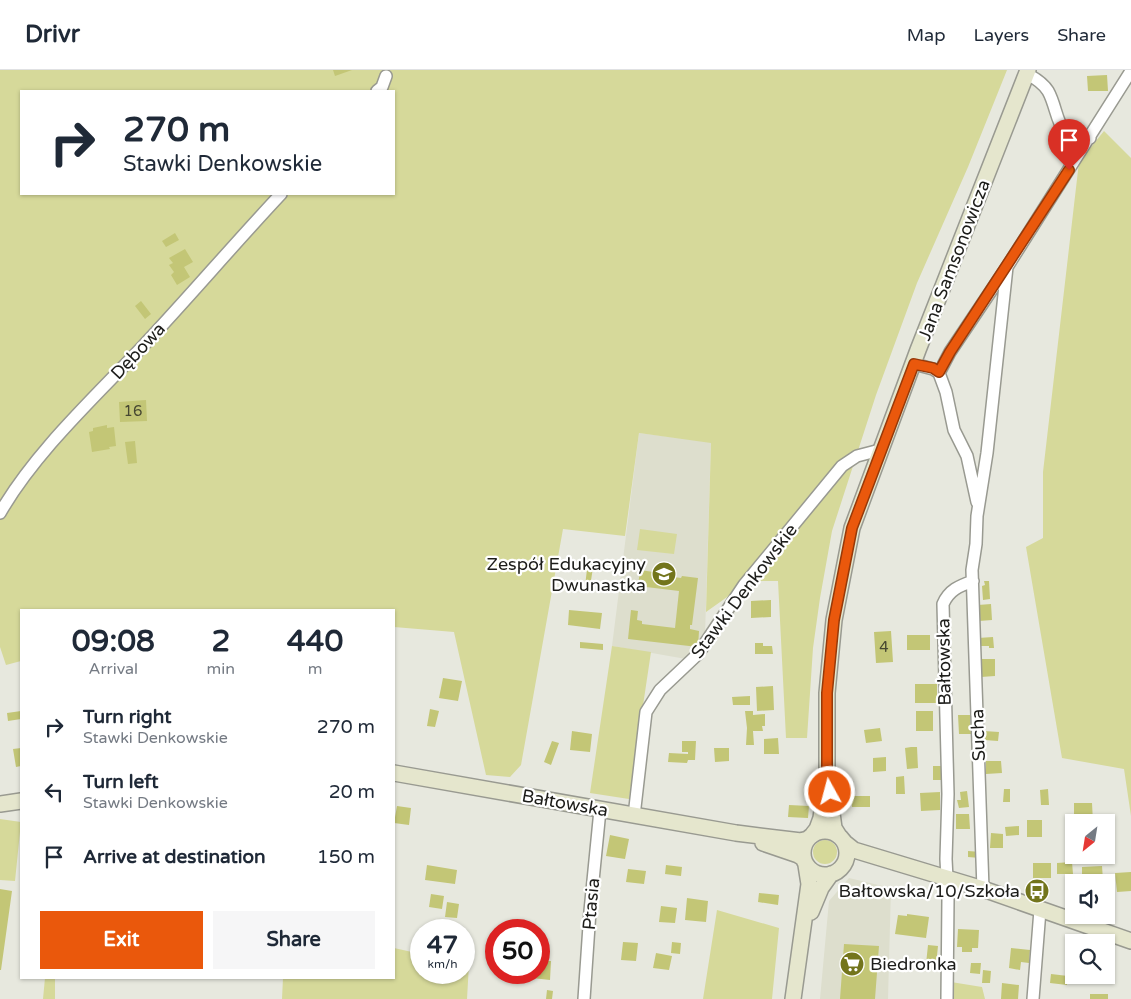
<!DOCTYPE html>
<html lang="en">
<head>
<meta charset="utf-8">
<style>
  :root { --surface:#fff; --page:#f6f6f7; --text:#1f2937; --muted:#747a83; --line:#e0e1e3; --accent:#ea580c }
  body { margin:0; font-family:"Varela Round",sans-serif; background:var(--page); color:var(--text); height:100vh; display:flex; flex-direction:column; font-size:19px; white-space:nowrap }
  * { box-sizing:border-box; margin:0 }
  p { font-size:16px; color:var(--muted) }
  .icon { flex:none; width:28px; height:28px; fill:none; stroke:currentColor; stroke-width:2; stroke-linecap:round; stroke-linejoin:round }
  .map { position:relative; flex:1; overflow:hidden }
  .details { position:absolute; left:20px; top:539px; width:375px; height:370px; display:flex; flex-direction:column; background:var(--surface); border-radius:0px; box-shadow:0 1px 4px #0004 }
  .details>* { flex:none }
  .guide { position:absolute; left:20px; top:20px; width:375px; height:105px; border-radius:0px; box-shadow:0 1px 4px #0004; background:#fff; color:var(--text); overflow:hidden }
  .needle { width:32px; rotate:210deg }
  .fabs { position:absolute; left:1065px; top:744px; display:grid; gap:10px }
  .fabs a { display:grid; place-items:center; width:50px; height:50px; border-radius:0px; background:var(--surface); box-shadow:0 1px 4px #0004; font-size:25px }
  .speed { position:absolute; left:410px; top:849px; display:flex; gap:10px; font-size:25px; font-weight:700; text-align:center }
  .speed>* { display:grid; place-content:center; width:65px; height:65px; border-radius:50%; background:var(--surface); box-shadow:0 1px 4px #0004; line-height:1 }
  .speed small { font-size:12px; font-weight:400 }
  .speed .limit { border:8px solid #d22; background:#fff; color:#111 }
  .pin { position:absolute; display:grid; place-items:center; width:42px; height:42px; color:#fff; margin:-51px -21px; border-radius:50% 50% 50% 0; rotate:-45deg; box-shadow:0 0 5px #0007 }
  .pin .icon { rotate:45deg }
  .me { position:absolute; width:55px; margin:-28px; rotate:353deg; stroke-linejoin:round; filter:drop-shadow(0 0 4px #0008) }
  .turn { display:flex; align-items:center; gap:18px; height:105px; padding:0 20px; font-size:22px }
  .turn .icon { width:65px; height:65px; stroke-width:2.5 }
  .turn b { display:block; font-size:35px; line-height:42px }
  .eta { display:flex; justify-content:space-evenly; align-items:center; height:85px; text-align:center }
  .eta b { font-size:30px; font-weight:700; line-height:35px }
  .cta { display:flex; gap:10px; margin-top:auto; padding:10px 20px }
  .cta a { flex:1; height:58px; border-radius:0px; background:var(--accent); color:#fff; font-size:20px; font-weight:700; line-height:58px; text-align:center }
  .cta a+a { background:var(--page); color:var(--text) }
  ul { padding:0; list-style:none }
  li { display:flex; align-items:center; gap:15px; height:65px; padding:0 20px }
  li div { flex:1 }
  li b { display:block; font-size:19px }
  li em { font-style:normal }
  header { display:flex; align-items:center; gap:30px; box-sizing:border-box; height:70px; padding:0 25px; background:var(--surface); border-bottom:1px solid var(--line) }
  header strong { font-size:24px }
  nav { display:flex; gap:28px; margin-inline-start:auto; font-size:18px }
  .map>svg:first-child { display:block }
</style>
</head>
<body>
<header>
<strong>Drivr</strong>
<nav><a>Map</a><a>Layers</a><a>Share</a></nav>
</header>
<div class="map">
<svg width="1131" height="929" viewBox="0 0 1131 929">
  <rect width="100%" height="100%" fill="#e7e8de"/>
  <!-- built -->
  <path fill="#dddecd" d="M639,363l72,9 -6,193 -7,12 -12,12 -74,-13z
    M849,808l42,10 -3,111h-68l9,-98z"/>
  <!-- green -->
  <path fill="#d6d99a" fill-rule="evenodd" d="M0,0h1007l-39,97 -51,116 -41,112 -44,136 -12,67 -7,50 -6,90h-21l-8,-157h-21l-13,4 -38,27 5,-169 -72,-10 -14,103 -62,-7 -42,236 -11,12 -24,-2 -32,-143 -60,-5v-17h-373v51l-15,4 -6,-18zM21,21h373v103h-373z
    M1104,61l27,27v658l-7,-47 -62,-11 -36,-211 17,-9v-66l36,-310z
    M640,459l37,5 -3,20 -37,-4z
    M612,576l39,6 -22,147 -39,-6z
    M0,749l21,3 -6,59 -15,-1z
    M813 782a12 12 0 1 1 24 0a12 12 0 1 1-24 0Z
    M717,840l62,18 -7,71h-69z
    M394,878l27,6v18h43v-9l5,1 -2,35h-185l1,-21h111z
    M45,908h10v21h-12z
    M951,912l31,5 3,12h-35z"/>
  <!-- building -->
  <path fill="#c3c676" d="M333,0h19l-17,6z
    M1107,5l1,16h-20l-1,-15z
    M175,163l4,7 -13,7 -4,-6z
    M185,179l8,13 -9,5 6,10 -13,8 -6,-10 3,-3 -5,-7 4,-2 -4,-5z
    M141,231l10,13 -6,5 -10,-13z
    M146,330l1,21 -27,1 -1,-20z
    M107,355v3l7,-1 2,19 -7,1 1,2 -18,3 -3,-20 4,-1v-3z
    M135,371l2,22 -9,1 -3,-22z
    M588,491h6l-4,26 -5,-1z
    M640,500l27,4v2l14,2 1,-2 16,2 -6,47h-2v4l9,2 -1,16 -70,-8 3,-29 7,1 -1,9 5,1v3l33,4 4,-37 -41,-5z
    M984,511h5l1,18 -7,1 -1,-14 3,-1z
    M771,530v17l-20,1v-17z
    M991,534l1,16 -13,1 -1,-16z
    M569,540l33,3 -2,16 -32,-4z
    M891,561l2,31 -17,1 -2,-31z
    M907,565h23v15h-23z
    M993,567l1,11h-5v-2h-10l-1,-8z
    M580,572l23,2v6l-23,-2z
    M755,573h8v3h9l1,8h-18z
    M980,589h15v17l-14,1z
    M443,608l19,3 -4,20 -19,-3z
    M915,614h22v19h-22z
    M773,616l1,24 -17,1 -1,-24z
    M750,626v9h-17l-1,-8z
    M430,639l9,2 -4,16 -8,-1z
    M21,641v8l-13,2 -1,-8z
    M745,641h8v4l12,-1v12h-3l1,5h-10l1,14h-8l1,-17z
    M916,641h17v20h-17z
    M958,645h12l1,19h-12z
    M880,658l2,13 -16,2 -2,-13z
    M572,661l20,3 -2,18 -20,-2z
    M984,661l15,1 -1,9 -14,-1z
    M778,668l1,16h-15v-15z
    M552,671l7,2 -8,22 -7,-3z
    M682,671h14l-1,19h-7l-1,3 -19,-1 1,-9 19,1v-2h-6z
    M911,677h6l1,21 -11,1 -2,-21z
    M21,678v18l-5,1 -3,-18z
    M714,678h15v13l-14,1z
    M886,687v14l-13,1v-14z
    M986,691h15l1,12 -16,1z
    M933,696h8v14h-8z
    M904,706l1,18h-9v-17z
    M1004,719h6v13h-7z
    M1048,719l1,16h-8l-1,-15z
    M967,721l2,16 -10,1 -2,-8h4l-1,-8z
    M940,722v18l-19,1 -1,-18z
    M851,726h19v11h-18z
    M1074,733h18l1,19h-12v-8l-7,1z
    M789,735l20,1 -1,12 -20,-1z
    M397,736l14,2 -2,17 -15,-2z
    M956,744h13l1,15h-14z
    M1027,750h15v17h-15z
    M1019,756v9l-13,1 -1,-9z
    M991,763l12,1v14h-13z
    M610,765l19,4 -4,20 -19,-3z
    M968,781l13,1 -1,6 -12,-1z
    M1072,792l1,12h-16v-11z
    M1033,793h18v15h-18z
    M427,795l30,5 -2,14 -30,-4z
    M666,795l16,2 -1,9 -16,-2z
    M1102,796l1,14h-21v-13z
    M628,799l18,2 -2,13 -18,-2z
    M1131,802v19l-14,1 -2,-19z
    M0,819l12,2 -11,79h-1z
    M759,823l20,2 -1,10 -20,-3z
    M431,824l13,2 -2,13 -13,-2z
    M687,828l21,3 -2,21 -21,-2z
    M447,832l12,2 -2,14 -12,-1z
    M661,836l16,2 -2,15 -16,-1z
    M907,844l22,3 -3,21 -31,-4 3,-19 9,1z
    M958,859l21,1 -1,18h-6v4h-10v-5h-5z
    M623,872l15,1 -2,18 -15,-1z
    M672,872l9,1 -1,11 -9,-1z
    M844,874l35,2 -4,53h-35z
    M928,875l10,1 -2,19 -10,-1z
    M1011,878l19,2 -1,13 -8,-1 -1,8 -11,-2z
    M656,883l16,3 -3,14 -16,-2z
    M539,891h12l-1,19 -18,-2 1,-6h6z
    M971,893h10l-1,11 -10,-1z
    M983,900l8,1 -1,12h-8z
    M1051,904l17,2 -1,9 -17,-2z
    M1002,913l17,2 -1,14h-17z
    M547,920l6,1 -1,8h-6z
    M1090,924h18v5h-18z"/>
  <g fill="none" stroke-linecap="round" stroke-linejoin="round">
    <defs>
      <path id="minor" d="M1027,4c8,4 16,9 21,17 12,21 7,53 42,47
        M377,21l5,-4 4,-11
        M914,294l19,5 6,4 11,-21 57,-85 124,-196
        M939,303l7,19 8,38 13,26 10,46
        M0,443c35,-61 95,-116 143,-167 47,-50 91,-102 138,-152
        M634,746l12,-104 14,-22 38,-36 46,-69 98,-119 15,-10 23,-6
        M983,819l-11,-319 4,-26 1,-28 10,-63 20,-186
        M584,929l6,-88 10,-101
        M947,929l1,-100 -2,-40 2,-65 -5,-190c6,-14 16,-18 30,-23
        M1033,929l7,-89"/>
      <path id="secondary" d="M394,703l342,60 65,8 7,-2
        M829,721l5,37 5,8
        M0,734l21,-3
        M803 783a22 22 0 1 1 44 0a22 22 0 1 1-44 0Z
        M813,764l4,-5 4,-11 6,-44v-81l7,-73 18,-92 66,-178 110,-280
        M844,772l10,8 129,39 148,52
        M763,773l35,12 5,3
        M811,842l10,-24 10,-14
        M793,929l16,-115 -3,-19"/>
    </defs>
    <!-- minor casing -->
    <use href="#minor" stroke="#999a91" stroke-width="14"/>
    <!-- secondary casing -->
    <use href="#secondary" stroke="#999a91" stroke-width="18"/>
    <!-- minor -->
    <use href="#minor" stroke="#fff" stroke-width="11"/>
    <!-- secondary -->
    <use href="#secondary" stroke="#e5e6cd" stroke-width="15"/>
  </g>
  <g fill="none" stroke-linecap="round" stroke-linejoin="round">
    <defs>
      <path id="route" d="M830,722l-3,-18v-81l7,-73 18,-92 62,-164 19,4 6,4 11,-20 119,-182"/>
    </defs>
    <!-- route casing -->
    <use href="#route" stroke="#983908" stroke-width="12"/>
    <!-- route -->
    <use href="#route" stroke="#ea580c" stroke-width="9"/>
  </g>
  <!-- icons -->
  <defs>
    <symbol id="school-disc" viewBox="-11 -11 22 22"><circle r="9.5" fill="#73751c" stroke="#fff"/><path d="M0-5L7-2L0 1L-7-2ZM-4 1L0 2.5L4 1V4Q0 6-4 4Z" fill="#fff"/></symbol>
    <symbol id="bus-disc" viewBox="-11 -11 22 22"><circle r="9.5" fill="#73751c" stroke="#fff"/><path d="M-5-6H5V4H4V6H2V4H-2V6H-4V4H-5ZM-3.5-4V0h7V-4ZM-3.5 1.2v1.5H-2V1.2ZM2 1.2v1.5H3.5V1.2Z" fill="#fff"/></symbol>
    <symbol id="supermarket-disc" viewBox="-11 -11 22 22"><circle r="9.5" fill="#73751c" stroke="#fff"/><path d="M-6-5.5h2.5l.6 2H6L4.5 2H-2.5L-4.4-4H-6ZM-1.5 3.2a1.3 1.3 0 1 0 .1 0ZM3 3.2a1.3 1.3 0 1 0 .1 0Z" fill="#fff"/></symbol>
  </defs>
  <g fill-rule="evenodd">
    <use href="#school-disc" x="650" y="490" width="28" height="28"/>
    <use href="#bus-disc" x="1023" y="807" width="28" height="28"/>
    <use href="#supermarket-disc" x="838" y="880" width="28" height="28"/>
  </g>
  <g text-anchor="middle" stroke-width="4.5" stroke-linejoin="round" paint-order="stroke">
    <!-- number labels -->
    <g font-size="15" fill="#464731">
      <text x="133" y="346">16</text>
      <text x="884" y="582">4</text>
    </g>
    <!-- street labels -->
    <g font-size="18" fill="#1d1d1a" stroke="#fff">
      <text transform="translate(954 190) rotate(-69)" y="6">Jana Samsonowicza</text>
      <text transform="translate(138 281) rotate(-47)" y="6">Dębowa</text>
      <text transform="translate(744 521) rotate(-53)" y="6">Stawki Denkowskie</text>
      <text transform="translate(944 592) rotate(-91)" y="6">Bałtowska</text>
      <text transform="translate(978 665) rotate(-92)" y="6">Sucha</text>
      <text transform="translate(565 733) rotate(10)" y="6">Bałtowska</text>
      <text transform="translate(591 834) rotate(-85)" y="6">Ptasia</text>
    </g>
    <!-- poi labels -->
    <g font-size="18" fill="#1d1d1a" stroke="#fff" text-anchor="end">
      <text x="646" y="500">Zespół Edukacyjny<tspan x="646" dy="21">Dwunastka</tspan></text>
      <text x="1020" y="827">Bałtowska/10/Szkoła</text>
      <text x="870" y="900" text-anchor="start">Biedronka</text>
    </g>
  </g>
</svg>
<div class="fabs">
<a><svg class="needle" viewBox="-14 -14 28 28"><path d="M0-13l5 13h-10z" fill="#e53935"/><path d="M0 13l5-13h-10z" fill="#747a83"/></svg></a>
<a><svg class="icon" aria-label="sound" viewBox="0 0 24 24"><path d="M4 9h4l5-4v14l-5-4H4zM17 9q2 3 0 6"/></svg></a>
<a><svg class="icon" aria-label="search" viewBox="0 0 24 24"><circle cx="10" cy="10" r="6"/><path d="M15 15l6 6"/></svg></a>
</div>
<div class="speed"><div>47<small>km/h</small></div><div class="limit">50</div></div>
<div class="pin" style="left:1069px;top:100px;background:#d93025"><svg class="icon" aria-label="arrive" viewBox="0 0 24 24"><path d="M6 21V4h12l-3 4 3 4H6"/></svg></div>
<svg class="me" style="left:830px;top:722px" viewBox="-20 -20 40 40"><circle r="17" fill="#ea580c" stroke="#fff" stroke-width="3"/><path d="M0-11L8 9 0 5-8 9z" fill="#fff"/></svg>
<div class="guide">
<div class="turn"><svg class="icon" aria-label="right" viewBox="0 0 24 24"><path d="M7 20v-9h11M14 6l5 5-5 5"/></svg><div><b>270 m</b>Stawki Denkowskie</div></div>
</div>
<section class="details">
<div class="eta">
<div><b>09:08</b><p>Arrival</p></div>
<div><b>2</b><p>min</p></div>
<div><b>440</b><p>m</p></div>
</div>
<ul>
<li><svg class="icon" aria-label="right" viewBox="0 0 24 24"><path d="M7 20v-9h11M14 6l5 5-5 5"/></svg><div><b>Turn right</b><p>Stawki Denkowskie</p></div><em>270 m</em></li>
<li><svg class="icon" aria-label="left" viewBox="0 0 24 24"><path d="M17 20v-9H6M10 6l-5 5 5 5"/></svg><div><b>Turn left</b><p>Stawki Denkowskie</p></div><em>20 m</em></li>
<li><svg class="icon" aria-label="arrive" viewBox="0 0 24 24"><path d="M6 21V4h12l-3 4 3 4H6"/></svg><div><b>Arrive at destination</b></div><em>150 m</em></li>
</ul>
<div class="cta"><a>Exit</a><a>Share</a></div>
</section>
</div>
</body>
</html>
